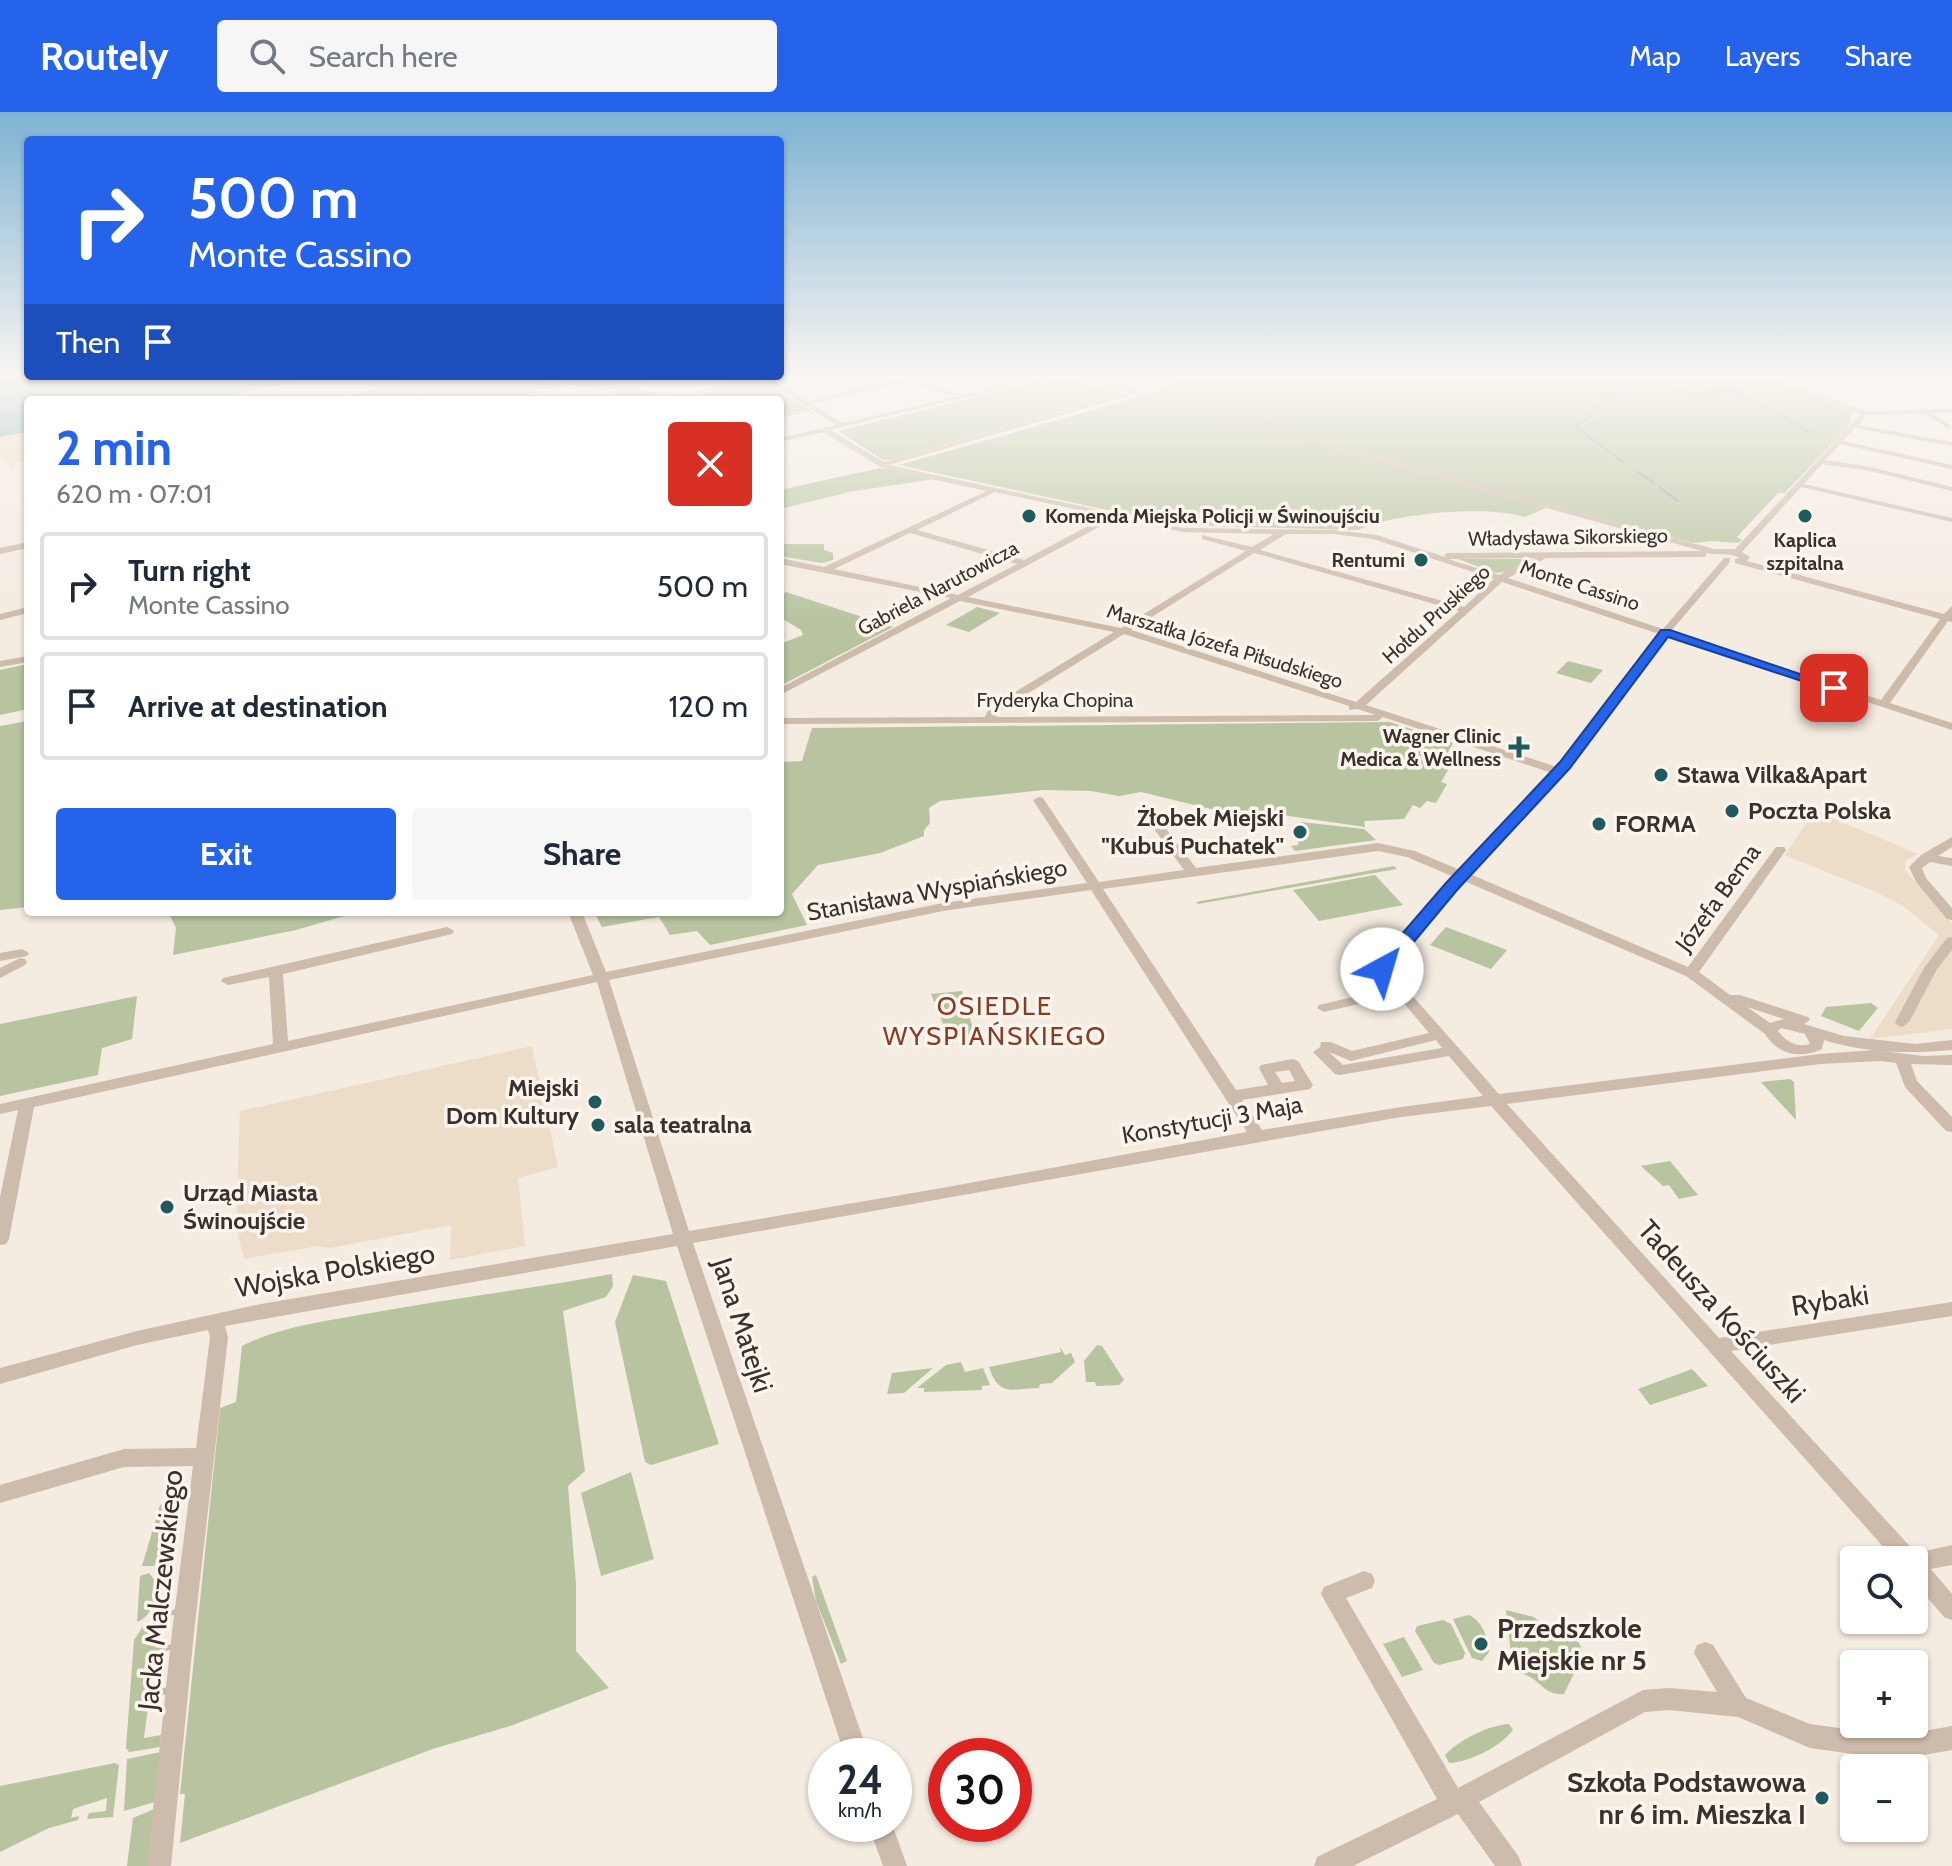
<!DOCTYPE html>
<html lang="en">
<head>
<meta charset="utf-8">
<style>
  :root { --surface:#fff; --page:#f6f6f7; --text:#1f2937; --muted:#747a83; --line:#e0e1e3; --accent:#2563eb }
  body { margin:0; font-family:Cabin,sans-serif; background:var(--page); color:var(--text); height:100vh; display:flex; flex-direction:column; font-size:30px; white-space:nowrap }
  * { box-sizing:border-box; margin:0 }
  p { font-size:26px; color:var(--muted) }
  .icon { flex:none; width:44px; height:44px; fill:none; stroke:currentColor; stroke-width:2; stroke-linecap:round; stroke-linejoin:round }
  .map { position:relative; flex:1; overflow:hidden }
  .sheet { position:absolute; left:24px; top:284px; width:760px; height:520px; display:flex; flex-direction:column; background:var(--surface); border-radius:8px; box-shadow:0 2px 6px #0004 }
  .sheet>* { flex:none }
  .guide { position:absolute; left:24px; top:24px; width:760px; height:244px; border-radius:8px; box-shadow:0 2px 6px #0004; background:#2563eb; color:#fff; overflow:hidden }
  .controls { position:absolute; left:1840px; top:1434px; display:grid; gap:16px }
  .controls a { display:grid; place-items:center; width:88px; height:88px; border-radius:8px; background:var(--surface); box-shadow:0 2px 6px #0004; font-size:40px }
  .speed { position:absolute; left:808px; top:1626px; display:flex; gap:16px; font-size:40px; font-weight:700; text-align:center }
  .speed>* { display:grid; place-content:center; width:104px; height:104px; border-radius:50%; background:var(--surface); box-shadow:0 2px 6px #0004; line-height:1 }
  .speed small { font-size:20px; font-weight:400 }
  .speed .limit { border:12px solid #d22; background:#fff; color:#111 }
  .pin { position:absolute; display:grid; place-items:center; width:68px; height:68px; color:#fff; margin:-34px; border-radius:16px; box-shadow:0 4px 12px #0006 }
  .me { position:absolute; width:88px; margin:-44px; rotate:39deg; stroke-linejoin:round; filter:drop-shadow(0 0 6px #0008) }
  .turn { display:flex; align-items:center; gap:28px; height:168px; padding:0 32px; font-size:36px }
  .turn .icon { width:104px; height:104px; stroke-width:2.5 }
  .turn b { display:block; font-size:56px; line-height:68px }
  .then { display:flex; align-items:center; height:76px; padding:0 32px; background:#0003; gap:16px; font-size:30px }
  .round { display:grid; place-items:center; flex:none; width:84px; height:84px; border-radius:8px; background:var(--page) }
  .overview { display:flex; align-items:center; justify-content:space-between; height:136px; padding:0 32px }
  h1 { font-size:48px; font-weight:800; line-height:60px; color:var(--accent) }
  .primary-button { display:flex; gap:16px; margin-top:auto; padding:16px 32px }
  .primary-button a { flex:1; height:92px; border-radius:8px; background:var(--accent); color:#fff; font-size:32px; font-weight:800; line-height:92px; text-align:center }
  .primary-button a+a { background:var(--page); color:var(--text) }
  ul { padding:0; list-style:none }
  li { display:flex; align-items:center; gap:24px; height:108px; margin:0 16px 12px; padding:0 16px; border:4px solid var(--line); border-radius:8px }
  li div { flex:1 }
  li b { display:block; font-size:30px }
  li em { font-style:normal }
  header { display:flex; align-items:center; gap:48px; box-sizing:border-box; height:112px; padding:0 40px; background:var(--accent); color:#fff }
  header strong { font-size:38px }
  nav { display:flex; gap:44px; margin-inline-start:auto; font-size:28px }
  .search { width:560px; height:72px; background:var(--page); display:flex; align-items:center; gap:20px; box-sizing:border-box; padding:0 28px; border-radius:8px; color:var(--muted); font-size:30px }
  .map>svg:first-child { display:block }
</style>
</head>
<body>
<header>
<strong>Routely</strong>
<div class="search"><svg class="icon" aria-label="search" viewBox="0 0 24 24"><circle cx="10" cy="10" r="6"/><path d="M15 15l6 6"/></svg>Search here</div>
<nav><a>Map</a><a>Layers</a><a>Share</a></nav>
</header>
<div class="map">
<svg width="1952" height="1754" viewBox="0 0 1952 1754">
  <rect width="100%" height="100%" fill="#f4ebe1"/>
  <!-- green -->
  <path fill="#b8c4a0" d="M427,265h109l14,6 -5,1 14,2 -36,8 40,-7 -59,13 22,-5 -29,5h-63l-23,-12 -2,1 21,11h-100z
    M543,265h111l-5,4 24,-4 -30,6 -6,6 11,3 25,-1 -31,6 -1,3h-17l-13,-9c-9,2 -16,-5 -25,-4 -15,0 -28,-4 -43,-10z
    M752,265l7,3 53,31 -32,7v-18h-83l10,-3 -12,-6z
    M1058,265h10l55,17 -233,66h-7l-45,-29z
    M1187,265h580l85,34 -3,15 -64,67h-7l-41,44 5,3 -4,3 -25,-2 -20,2 -140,-38 -28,12c-38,-12 -131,-4 -167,13l-182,-5 -277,-60 250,-71z
    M880,356l55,11 -81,12 -74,18v-19z
    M780,432h44v6l9,3v7l-11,3 -42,-7z
    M1458,447h68l3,1 -23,12 -11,1z
    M786,480l107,35 -113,59v-42l23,-9 -2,-5 -21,-13v-21z
    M977,495l23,6 -31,19 -23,-7z
    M1568,549l35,9 -12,13 -35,-10z
    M28,552v45l-28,6v-45z
    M28,609v186l-28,3v-184z
    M1390,610l63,21 -7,13 9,2 -14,24 6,2 -11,19 -9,-2 -7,7 -7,-3 -9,14 -40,2 1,6 -110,-16 -40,-1 -74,-18 -22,4 -28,-5 -48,-1 -103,11 -11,7 1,15 -6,7v6l-44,17 -62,12 -26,29 15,31 -97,20 -13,-14 -27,4 -11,-18 -57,10 -8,-15h186v-150l22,-1 10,-33z
    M1301,710l63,7 12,11 -81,11 -4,-5 7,-1z
    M1394,754l3,3 -199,35 -2,-2z
    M1375,763l28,30 -84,16 -26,-31z
    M168,800h190l-62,18 -123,25 3,-27z
    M1446,815l61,23 -16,19 -61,-24z
    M962,879l13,44 -26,4 -18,-45z
    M137,884l-5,43 -30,9 -4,27 -98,21v-72z
    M1871,891l7,5 -19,23 -38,-15 5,-9z
    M1790,967l4,3 2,38 -35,-38z
    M1670,1049l28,34 -19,4 -10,-14 -6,1 -22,-20z
    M612,1162l1,12 -7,11 -43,14 22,160 -17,15 8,98v67l33,37 -96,37 -80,24 -253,94 5,-49h-5l40,-386 16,-6 6,-56c40,-20 80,-24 123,-32 82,-15 165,-25 247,-40z
    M633,1163l33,6 53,163 -68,21 -6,-3 -30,-140z
    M1097,1233l5,1 22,34 -5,5 -23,1 -1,-4h-9l-2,-21z
    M1060,1235l5,8 6,-2 4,9 -23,21 -12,1 -1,4c-28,1 -40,9 -50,-21l72,-15z
    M961,1250l4,10 18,-4 7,17 -8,1v4l-58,2v-4h-7l29,-23z
    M933,1256l-29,25 -17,1 5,-21z
    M1692,1257l16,17 -58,19 -12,-16z
    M631,1360l23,87 -53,17 -20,-83z
    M164,1391l3,1 -8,55 -5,7h-12l18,-61z
    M149,1461l8,10c-2,15 -4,33 -20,39l3,-46z
    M816,1463l31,86 -6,3 -25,-63 -4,-24z
    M177,1496l-1,6 -17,5 -3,29 17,-4 -1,5 -17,6 -5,37 18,-5 -2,7 -17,5 -5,39 17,-3 -1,12 -31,5 -3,-4 8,-108 10,-15z
    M1506,1498l28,7 20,18 18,2 7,6 3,7 -2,11 -16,33c-24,2 -22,-19 -51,-22z
    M1469,1503c15,8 18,22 20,37l-7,9 -10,-3 -19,-39z
    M1443,1508l8,4 14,29 -2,6 -24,6 -5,-2 -19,-32 2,-5z
    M1404,1525l19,33 -21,7 -19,-33z
    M1509,1612l4,6c-13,17 -43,32 -64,33l-4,-8c14,-15 44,-30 64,-31z
    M161,1640l-6,50 -31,9 3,-52z
    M115,1651l4,2 -6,52 -26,2 2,-6 17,-2 1,-13 -34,11 -2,9 8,-2 -1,4 -29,8 -49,24v-66z
    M154,1697l-6,57h-21l6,-48z"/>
  <!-- sand -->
  <path fill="#efdcb8" d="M319,265h108l-97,23h-126z
    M28,320v29l-12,2 -2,5h6l-8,1 -12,-15v-17z"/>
  <!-- plaza -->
  <path fill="#ecdcc8" d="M1815,699l103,43 -13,7v9l47,53v14l-7,3 7,6v83l-82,10 69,-104 -36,-29 -27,-14 -91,-37z
    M532,934l26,121 -40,11 7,68 -75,14 1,-35 -121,23 -13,-2 -73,13 -8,-33 4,-115z"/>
  <!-- water -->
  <path fill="#7fb0b2" d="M0,265h319l-115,23h-176v32l-28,5z"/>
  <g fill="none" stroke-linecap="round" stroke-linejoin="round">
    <!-- stream -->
    <path stroke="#7fb0b2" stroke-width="2" d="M1717,265l25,17
      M1700,280l38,-1
      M1615,282l75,-2
      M1746,285l65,36
      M1594,300l13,-13
      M1585,322l-10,-7 18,-12
      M1588,324l35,26
      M1638,360l17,12
      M1659,375l19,14"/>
    <!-- minor -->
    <path fill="#cdbbac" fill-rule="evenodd" d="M769,265h7l-3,3 34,21 97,-24h18l-4,2 43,16 79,-18h10l-220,53 54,32 244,-69 -53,-16c14,0 25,7 39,8 10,0 20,-8 31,-8l-23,10 592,162h21l126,-135 -93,-37h8l90,34 86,-2v4h-20l19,13 -2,3 -24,-15 -58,1 -9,10 94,17v4l-97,-18 -12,13 109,24v4l-112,-25 -15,16 46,7 81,20v4l-81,-20 -49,-7 -18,20 148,34v4l-151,-35 -59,65 8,5 -3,4 197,53 8,-8v16l-4,-1 -58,82 62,20v7l-285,-94 -98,131 -99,107 218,93 88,-120h8l2,3 -87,122 31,23h10l68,22 2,3 -6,4 40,12 71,8 37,-4v10c-42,4 -87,3 -128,-10l-2,9c-21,10 -44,6 -57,-15l-79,-58 -222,-95 -75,88 110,125 321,-40 54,-4 49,6 29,-1v10l-41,-1 6,17 35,36v15l-6,-1 -41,-44 -9,-24 -15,-2 -61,3 -313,40 212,234 233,-36v14l-221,35 185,202 36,-8v20l-21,4 21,25v26l-8,-3 -30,-35v-22h-19l-404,-454 -90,11 -708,126 176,513h-24l-168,-510 -452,80 3,11 -34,295 -23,234h-24l25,-234 21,-166 -69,1 -124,36v-18l124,-36 72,-1 14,-111 -2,-7 -71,15 -137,39v-16l137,-37 124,-27 412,-70 -76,-252 -563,125 -25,132 -3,5 -6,1v-48l18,-87 -18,4v-10l273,-60 -4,-67 -41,8 -7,-4 2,-3 224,-51 7,4 -2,3 -169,40 5,67 305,-66 -25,-63h14l24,60 337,-69 144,-20 -54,-83 6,-3 4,1 56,84 85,-12 -46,-63 6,-4 4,2 48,63 182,-25 37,8 45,19 92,-97 -169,-56 -5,4 -598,3v-6l205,-1 4,-9 125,-76 -154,-31 -180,94v-7l171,-90 -171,-34v-6l44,9 163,-76 -103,-22 -61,-37 -43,10v-4l56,-13 -69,-44zM911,269l42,16 -110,26 -32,-19zM1134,282l568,157 -254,2 -3,1v3l-68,-22 -43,-5 -151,-2 -294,-63zM995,380l112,24 -83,44 -107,-30zM1116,406l67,14 91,2 -22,13 -50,-12v4l44,12 -125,77 -153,-31zM910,421l107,31 -59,31 -124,-26zM1286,422h48l39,5 121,40 -30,28 -204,-57zM1254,441l205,58 -103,91 -225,-72zM1706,441c13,3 22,-1 34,5l-5,1v4l205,56 -59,81 -210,-69 59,-69v-4h-6l-61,71 -155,-51 38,-20 157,-1 3,-1zM1535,446l-36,17 -51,-16zM1502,470l157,52 -102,133 -191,-62zM1124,522l225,72v4l9,-1 17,6 -379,2 2,-5zM1378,739l29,6 47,20 -79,92 16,19 -72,17 -2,3 7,4 73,-17 32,38 -77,18 -21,-9h-10l-1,5 -7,5 22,22 5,1 109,-19 34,40 -82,11 -139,23 -20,-30 68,-11 3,-4 -15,-24 -5,-2 -32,6 -2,3 9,17 -32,5 -133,-201zM1091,778l156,242 -305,56 -253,43 -80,-251 334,-69zM1747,895l37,12 -14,4zM1781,916l24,6 5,10c-13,4 -24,-2 -32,-13zM1436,928l6,8 -99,17 -14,-13 22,9zM1289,958l6,11 -13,2 -7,-11z
      M28,430v6l-28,6v-6z
      M28,495v6l-28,7v-6z
      M28,544v6l-28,5v-6z
      M1952,725v10l-14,9 14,2v8l-22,-4 -8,6 4,10 26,30v12l-5,-1 -31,-37 -7,-15 12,-12z
      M1952,825v13l-15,19 -28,53 -7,5 -5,-2 -2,-3 29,-54 23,-30z
      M22,837l7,4 -2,3 -27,5v-8z
      M20,846l5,1 2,3 -2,3 -25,13v-10z
      M1364,1459l8,3 3,7 -3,7 -26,10 112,190 185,-98 26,-2 48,4 -23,-39 3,-8 8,-3 8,3 33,53 64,26 85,12 57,-10v24l-57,10 -85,-12 -72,-31 -69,-7 -24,2 -166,90 40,55 3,9h-27l-37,-52 -105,52h-39l3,-9 120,-58 -116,-205 3,-7z
      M868,1712h24l15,42h-24z"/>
  </g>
  <!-- sky -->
  <linearGradient id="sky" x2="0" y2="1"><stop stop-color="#7eb2d2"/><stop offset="0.52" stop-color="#faf6f2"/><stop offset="1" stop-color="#faf6f2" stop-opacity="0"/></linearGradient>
  <rect width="1952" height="510" fill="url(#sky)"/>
  <!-- route -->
  <path fill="#2563eb" stroke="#184099" stroke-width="2" d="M1661,518h9l171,58 -12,2 -161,-53 -98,131 -113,122 -69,83h-13l-2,-4 2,-4 71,-82 114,-121z"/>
  <!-- markers -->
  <g fill="#1f5a5e" stroke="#fbf5ee" stroke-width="3">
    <circle cx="1029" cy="404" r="8"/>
    <circle cx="1805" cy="404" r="8"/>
    <circle cx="1421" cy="448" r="8"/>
    <path d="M1515 623h8v8h8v8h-8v8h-8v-8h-8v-8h8z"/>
    <circle cx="1661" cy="663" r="8"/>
    <circle cx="1732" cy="699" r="8"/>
    <circle cx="1599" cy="712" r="8"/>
    <circle cx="1300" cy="720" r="8"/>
    <circle cx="595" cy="990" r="8"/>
    <circle cx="598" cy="1013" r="8"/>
    <circle cx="167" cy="1095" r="8"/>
    <circle cx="1481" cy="1532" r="8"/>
    <circle cx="1822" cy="1686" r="8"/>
  </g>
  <g text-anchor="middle" stroke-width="7" stroke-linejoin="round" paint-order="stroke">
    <!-- far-poi labels -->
    <g font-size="20" font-weight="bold" fill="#3b302b" stroke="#fbf5ee" text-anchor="end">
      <text x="1045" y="411" text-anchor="start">Komenda Miejska Policji w Świnoujściu</text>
      <text x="1805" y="435" text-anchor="middle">Kaplica<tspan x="1805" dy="23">szpitalna</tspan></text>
      <text x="1405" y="455">Rentumi</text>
      <text x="1501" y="631">Wagner Clinic<tspan x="1501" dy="23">Medica &amp; Wellness</tspan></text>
    </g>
    <!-- far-street labels -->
    <g font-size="20" fill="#3b302b" stroke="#fbf5ee">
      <text transform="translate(1568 425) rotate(-1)" y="7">Władysława Sikorskiego</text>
      <text transform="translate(1580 473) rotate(18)" y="7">Monte Cassino</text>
      <text transform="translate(938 476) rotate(-28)" y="7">Gabriela Narutowicza</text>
      <text transform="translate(1436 502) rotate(-42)" y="7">Hołdu Pruskiego</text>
      <text transform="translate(1225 534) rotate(17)" y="7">Marszałka Józefa Piłsudskiego</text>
      <text x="1055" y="595">Fryderyka Chopina</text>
    </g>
    <!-- poi labels -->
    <g font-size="24" font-weight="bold" fill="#3b302b" stroke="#fbf5ee" text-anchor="start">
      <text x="1677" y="671">Stawa Vilka&amp;Apart</text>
      <text x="1748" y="707">Poczta Polska</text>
      <text x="1284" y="714" text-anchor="end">Żłobek Miejski<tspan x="1284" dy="28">"Kubuś Puchatek"</tspan></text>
      <text x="1615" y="720">FORMA</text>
      <text x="579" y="984" text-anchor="end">Miejski<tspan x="579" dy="28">Dom Kultury</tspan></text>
      <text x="614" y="1021">sala teatralna</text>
      <text x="183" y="1089">Urząd Miasta<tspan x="183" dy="28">Świnoujście</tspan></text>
    </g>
    <!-- street labels -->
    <g font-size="24" fill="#3b302b" stroke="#fbf5ee">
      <text transform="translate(937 778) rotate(-10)" y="8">Stanisława Wyspiańskiego</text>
      <text transform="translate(1718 786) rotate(-54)" y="8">Józefa Bema</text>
      <text transform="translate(1212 1008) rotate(-10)" y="8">Konstytucji 3 Maja</text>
    </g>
    <!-- neighbourhood labels -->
    <g font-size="26" letter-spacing="2" fill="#8c3b22" stroke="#fbf5ee">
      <text x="995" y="903">OSIEDLE<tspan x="995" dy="30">WYSPIAŃSKIEGO</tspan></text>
    </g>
    <!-- near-street labels -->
    <g font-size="28" fill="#3b302b" stroke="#fbf5ee">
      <text transform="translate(335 1158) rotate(-10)" y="10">Wojska Polskiego</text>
      <text transform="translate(1830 1188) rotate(-9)" y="10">Rybaki</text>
      <text transform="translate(1722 1199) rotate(48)" y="10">Tadeusza Kościuszki</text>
      <text transform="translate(743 1213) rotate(72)" y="10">Jana Matejki</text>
      <text transform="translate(160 1478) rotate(-84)" y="10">Jacka Malczewskiego</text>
    </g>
    <!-- near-poi labels -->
    <g font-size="28" font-weight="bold" fill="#3b302b" stroke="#fbf5ee" text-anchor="start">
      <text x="1497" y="1526">Przedszkole<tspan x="1497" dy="32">Miejskie nr 5</tspan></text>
      <text x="1806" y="1680" text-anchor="end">Szkoła Podstawowa<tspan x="1806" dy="32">nr 6 im. Mieszka I</tspan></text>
    </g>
  </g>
</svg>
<div class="controls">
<a><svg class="icon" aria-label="search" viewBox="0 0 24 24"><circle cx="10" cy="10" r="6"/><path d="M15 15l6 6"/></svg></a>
<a>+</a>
<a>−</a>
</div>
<div class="speed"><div>24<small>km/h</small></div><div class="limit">30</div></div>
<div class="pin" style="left:1834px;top:576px;background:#d93025"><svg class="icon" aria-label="arrive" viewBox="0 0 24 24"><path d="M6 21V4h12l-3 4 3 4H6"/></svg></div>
<svg class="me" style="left:1382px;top:857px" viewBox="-20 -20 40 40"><circle r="19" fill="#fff"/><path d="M0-13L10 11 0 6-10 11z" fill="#2563eb"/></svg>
<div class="guide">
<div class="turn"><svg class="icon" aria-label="right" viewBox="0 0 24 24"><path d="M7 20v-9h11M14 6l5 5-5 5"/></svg><div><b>500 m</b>Monte Cassino</div></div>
<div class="then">Then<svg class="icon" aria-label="arrive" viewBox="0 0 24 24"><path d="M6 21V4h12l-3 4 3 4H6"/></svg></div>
</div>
<section class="sheet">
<div class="overview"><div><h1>2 min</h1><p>620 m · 07:01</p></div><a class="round" style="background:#d93025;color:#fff"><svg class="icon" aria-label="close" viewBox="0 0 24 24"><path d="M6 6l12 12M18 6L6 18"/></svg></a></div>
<ul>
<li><svg class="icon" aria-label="right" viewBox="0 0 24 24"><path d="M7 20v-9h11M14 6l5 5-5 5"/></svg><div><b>Turn right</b><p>Monte Cassino</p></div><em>500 m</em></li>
<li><svg class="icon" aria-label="arrive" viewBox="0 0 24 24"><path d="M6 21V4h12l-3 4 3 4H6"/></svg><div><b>Arrive at destination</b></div><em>120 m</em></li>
</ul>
<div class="primary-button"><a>Exit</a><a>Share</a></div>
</section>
</div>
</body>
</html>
